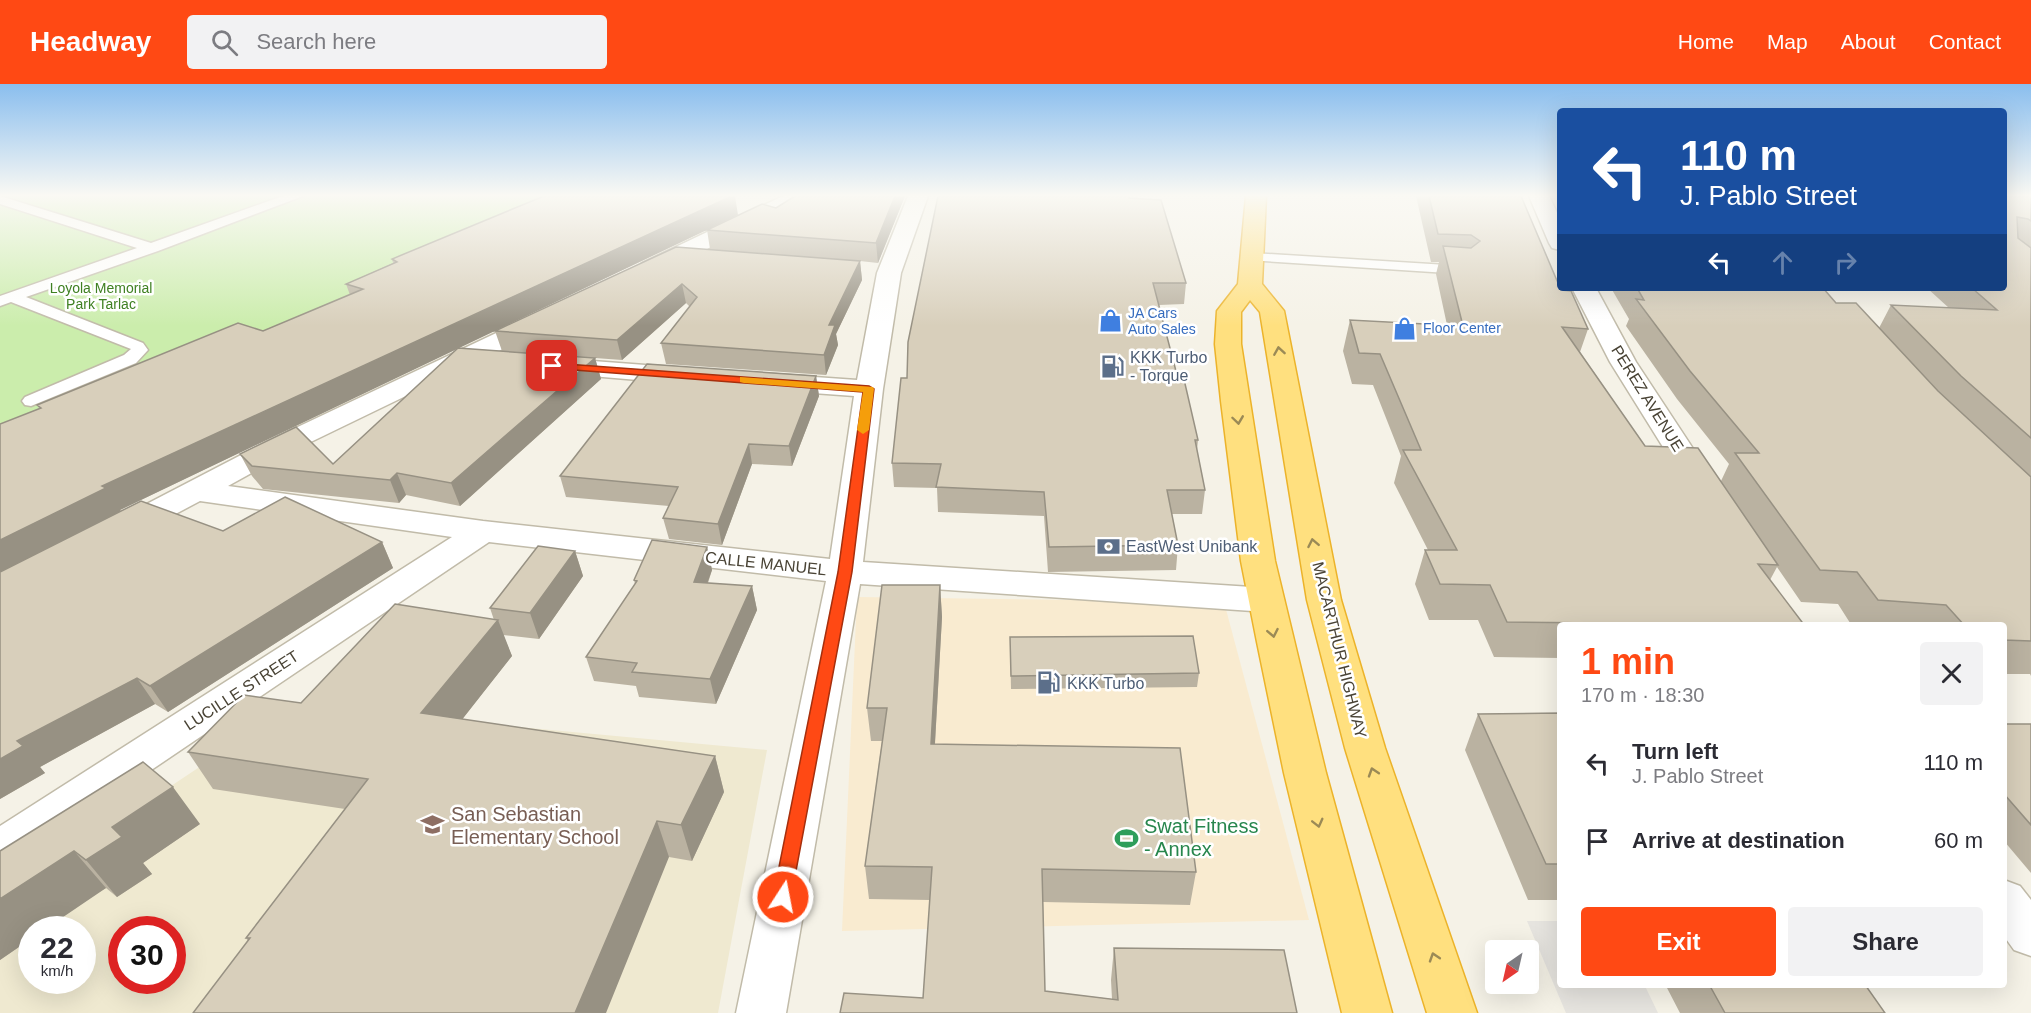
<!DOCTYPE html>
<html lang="en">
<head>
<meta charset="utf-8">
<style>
  :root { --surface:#fff; --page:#f2f2f3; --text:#2b2b33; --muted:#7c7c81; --accent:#ff4914 }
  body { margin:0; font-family:Arial,sans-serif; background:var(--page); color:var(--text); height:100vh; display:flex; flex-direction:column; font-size:22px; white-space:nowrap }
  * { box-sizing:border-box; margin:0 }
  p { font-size:20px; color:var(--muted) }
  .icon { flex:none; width:33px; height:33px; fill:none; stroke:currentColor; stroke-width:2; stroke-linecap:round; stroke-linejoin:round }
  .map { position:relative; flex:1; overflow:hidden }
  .details { position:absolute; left:1557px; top:538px; width:450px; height:366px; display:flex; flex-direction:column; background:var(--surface); border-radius:6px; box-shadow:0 6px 24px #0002 }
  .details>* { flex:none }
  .hud { position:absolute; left:1557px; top:24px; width:450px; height:183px; border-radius:6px; box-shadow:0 6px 24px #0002; background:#1a4fa0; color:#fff; overflow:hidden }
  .needle { width:39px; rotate:214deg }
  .tools { position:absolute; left:1485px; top:856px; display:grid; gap:12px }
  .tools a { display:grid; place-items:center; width:54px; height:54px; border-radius:6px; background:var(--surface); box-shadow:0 6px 24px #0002; font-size:30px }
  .speed { position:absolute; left:18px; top:832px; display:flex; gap:12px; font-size:30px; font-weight:700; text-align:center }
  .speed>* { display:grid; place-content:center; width:78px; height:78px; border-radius:50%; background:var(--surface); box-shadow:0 6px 24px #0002; line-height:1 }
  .speed small { font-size:15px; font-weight:400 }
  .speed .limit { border:9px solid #d22; background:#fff; color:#111 }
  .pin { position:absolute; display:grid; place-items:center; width:51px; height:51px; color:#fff; margin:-26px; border-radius:12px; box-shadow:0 3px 9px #0006 }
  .me { position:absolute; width:66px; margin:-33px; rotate:11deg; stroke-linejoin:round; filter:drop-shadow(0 0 4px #0008) }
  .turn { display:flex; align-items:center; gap:21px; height:126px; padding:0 24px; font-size:27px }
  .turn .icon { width:78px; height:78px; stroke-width:2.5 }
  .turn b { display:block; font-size:42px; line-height:51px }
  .lanes { display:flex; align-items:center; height:57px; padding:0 24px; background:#0003; justify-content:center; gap:30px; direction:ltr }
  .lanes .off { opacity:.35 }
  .round { display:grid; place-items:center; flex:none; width:63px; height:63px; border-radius:6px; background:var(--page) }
  .summary { display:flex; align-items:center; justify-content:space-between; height:102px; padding:0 24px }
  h1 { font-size:36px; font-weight:800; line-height:45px; color:var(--accent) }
  .button { display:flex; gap:12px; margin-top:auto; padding:12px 24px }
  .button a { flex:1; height:69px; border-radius:6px; background:var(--accent); color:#fff; font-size:24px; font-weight:800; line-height:69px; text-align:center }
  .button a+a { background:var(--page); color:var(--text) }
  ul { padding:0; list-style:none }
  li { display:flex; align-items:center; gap:18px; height:78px; padding:0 24px }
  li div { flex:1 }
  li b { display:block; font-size:22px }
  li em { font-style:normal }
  header { display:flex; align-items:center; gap:36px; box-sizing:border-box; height:84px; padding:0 30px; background:var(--accent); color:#fff }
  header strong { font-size:28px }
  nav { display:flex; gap:33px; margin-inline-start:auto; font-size:21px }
  .search { width:420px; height:54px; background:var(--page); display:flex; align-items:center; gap:15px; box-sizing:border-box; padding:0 21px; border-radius:6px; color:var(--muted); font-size:22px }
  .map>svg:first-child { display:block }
</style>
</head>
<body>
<header>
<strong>Headway</strong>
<div class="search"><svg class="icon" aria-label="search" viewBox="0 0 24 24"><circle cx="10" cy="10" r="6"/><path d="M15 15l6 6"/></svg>Search here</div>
<nav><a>Home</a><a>Map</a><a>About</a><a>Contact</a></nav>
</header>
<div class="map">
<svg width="2031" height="929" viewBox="0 0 2031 929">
  <rect width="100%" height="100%" fill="#f5f2e7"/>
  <!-- commercial -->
  <path fill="#f9ebd0" d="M857,513l367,5 85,318 -467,11z"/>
  <!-- education -->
  <path fill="#efe9d0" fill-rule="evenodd" d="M291,622l476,44 -49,263h-718v-113zM32,846h50v51h-50zM122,846h50v51h-50z"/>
  <!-- green -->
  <path fill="#cbedac" d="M0,112h591l-591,252z"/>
  <!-- parking -->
  <path fill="#e6e4df" d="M1527,837h33v65h85l13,27h-92z"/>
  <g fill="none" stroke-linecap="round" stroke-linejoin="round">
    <defs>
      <path id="service" d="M0,112l151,47 132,-47h20l-145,55 -132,46 117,46 5,7 -12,13 -105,43 -6,-1 -3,-4 3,-4 99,-42 7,-6 -120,-47 -11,4v-10l137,-48 -137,-44z
        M1252,169l211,13 7,4 -7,4 -216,-14 -2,-3 2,-3z"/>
      <path id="minor" d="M783,112h27l-3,4 -149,73 -8,2 -8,-2 -3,-5 3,-5z
        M908,112h20l-27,77 -18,116 -20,173 404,26 12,4 5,8 -5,8 -12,4 -407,-28 -74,429h-50l90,-432 -337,-39 -474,320 -15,5v-41l452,-289 -252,-36 -66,35 -11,3 -11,-3 -5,-7 5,-7 154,-80 264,-125 9,-2 9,2 3,5 -3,5 -262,127 -58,32 255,35 347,38 24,-163 -82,-6 -10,-2 -4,-6 4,-6 10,-2 85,6 20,-107z
        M1529,112h20l11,23v31l-8,-2 -3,-5z
        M1572,204h24l40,74 81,123 -4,7 -11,2 -11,-2 -81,-130z
        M553,274l132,10 9,2 4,6 -4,6 -9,2 -141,-12 -4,-6 4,-6z
        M2004,796l16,6 11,14v56l-17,-6 -10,-14z"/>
      <path id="trunk" d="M1246,112h20l-4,88 22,27 57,289 44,148 92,265h-50l-82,-265 -38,-148 -47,-288 -10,-12 -9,12v32l34,217 51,212 66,240h-50l-58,-240 -27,-131 -16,-81 -20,-160 -6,-57 2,-33 21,-27z"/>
    </defs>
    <!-- service casing -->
    <use href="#service" stroke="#c1bba9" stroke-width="3"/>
    <!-- minor casing -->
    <use href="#minor" stroke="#c1bba9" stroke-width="3"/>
    <!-- trunk casing -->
    <use href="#trunk" stroke="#ecb32a" stroke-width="3"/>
    <!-- service -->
    <use href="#service" fill="#fff" fill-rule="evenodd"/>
    <!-- minor -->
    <use href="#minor" fill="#fff" fill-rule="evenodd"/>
    <!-- trunk -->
    <use href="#trunk" fill="#ffe07f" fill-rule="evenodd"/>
  </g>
  <!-- wall -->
  <path fill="#bab2a1" d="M795,112h110l-27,67 -18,-2 2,19 -26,54 2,11 -12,30 -160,-11 -5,-21 29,-36 -4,-4 -64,57 -27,-2 6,21 -141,127 -54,-11 -7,8 -136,-14 -11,-13 -12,-22 93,10 125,-116 -338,162 1,1 102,20 159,11 11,26 -225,144 -13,-8 -115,63 5,6 -45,26 39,-391 -2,-3 226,-74 87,-36 -4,-11 47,-21 -1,-4 346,-44 -280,133 44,3 -7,-20 215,-82 -3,-19 69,-22z
    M1416,112h105l40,94 27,39 -8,23 65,94 76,35 8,-17 -52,-65 -51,-73 3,-7 -18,-31h212l13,15 43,25 12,-23 58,3 -22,-20h77v-92h27v480l-1,-2h-26v-48h-152l-14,-22 -37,-2 -24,-35 -7,13 35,46h-245v32l-66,-1 -16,-37h-49l-14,-36 10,-34h3l-34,-67 7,-27 -28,-71 -21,-1 -9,-33 7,-31 97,5 -11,-51 3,-12h-8z
    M1129,114l57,85 -2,21 -25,1 18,70 21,65 -1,10 8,40 -3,24h-30l6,31 -2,25 -128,2 -4,-56 -106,-4 -1,-24 -43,-1 -2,-24z
    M816,292l3,20 -27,70 -40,-2 -30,81 -53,-6 -6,-21 6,-12 -103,-9 -6,-21z
    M707,463l5,23 -4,13 44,3 5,24 -41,94 -77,-7 -3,-11 -42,-5 -8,-24 49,-73 -1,-4z
    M575,467l8,25 -44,63 -36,-4 9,21 -50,63 253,37 9,36 -32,69 -23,-4 -421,84 -2,-3 99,-129 -132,-20 -25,-37 306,-132 -4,-12z
    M940,501l2,32 -7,127 261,128 -6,33 -147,-3 2,89 67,8 -1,-19 3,-32 183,65 -374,-15 7,-98 -61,-1 -4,-33 17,-125h-11l-4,-33z
    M1010,553l189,36 -2,14 -186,2z
    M1560,629v187h-32l-63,-150 13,-36z
    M2004,639l1,1h26v149l-27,-32z
    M200,740l-57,39 9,11 -35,23 -11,-9 -74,42v8l-32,22v-109z
    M1666,902h200l19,27h-205z"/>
  <!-- shaded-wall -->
  <path fill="#979183" d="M732,112h3l3,19 -618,295 2,3 -122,61v-34l102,-54z
    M895,112h10l-27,67 -2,-20z
    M860,177l2,19 -26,54 2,11 -12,30 -2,-20 5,-30z
    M682,200l4,19 -64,57 -5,-20z
    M595,274l6,21 -141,127 -9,-23z
    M816,292l3,20 -27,70 -3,-20z
    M749,360l3,20 -30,81 -4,-21z
    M397,389l9,22 -7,8 -9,-23z
    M382,458l11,26 -225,144 -18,-26z
    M707,463l5,23 -13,36 -5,-24z
    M575,467l8,25 -44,63 -9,-26z
    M940,501l2,32 -9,160 -2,-33z
    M752,502l5,24 -41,94 -6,-25z
    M498,536l14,36 -73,93 -18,-36z
    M137,594l18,26 -115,63 5,6 -45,26v-40l17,-18z
    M715,672l9,36 -32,69 -11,-36z
    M173,703l27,37 -57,39 9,11 -35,23 -31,-37 26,-33z
    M657,737l12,36 -63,156h-31z
    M74,767l32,37 -62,42h-12v8l-32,22v-61z"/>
  <!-- building -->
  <path fill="#d8cfbb" stroke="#979183" stroke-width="1.5" d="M544,112h188l-630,290 4,2 -106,52v-116l41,-16 -4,-3 201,-82 25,8 100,-42 -17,-5 51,-22 -5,-3z
    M795,112h100l-19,47 -169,-13 55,-26 14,4z
    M938,112h191v2l32,2 25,83h-33l24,92h6l15,65h-3l10,50h-38l11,55 -129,2 -5,-55 -108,-5 5,-23 -49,-1 9,-85h6l1,-36z
    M1429,112h92l40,94 10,1 17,38 -26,-2 83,119 53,2 80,117 -20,-1 47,62 -88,-2 1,2h-117l-2,-3 -92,-1 -17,-37 -50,-1 -15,-34h32l-54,-100h18l-41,-96 -21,-1 -9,-33 113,6 -20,-80 28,2 9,-7 -9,-6 -33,-1z
    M2004,112h27v25l-3,-2 -11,-2 1,21 13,10v190l-70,-62 -70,-71 106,5 -25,-22h32z
    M676,163l184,14 -31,64h6l-11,30 -163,-12 36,-46 -15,-13 -65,56 -122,-9z
    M1637,204h186l13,15h20l82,88 93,86v164l-27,-1v-14h-39l-19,-21 -68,-5 -21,-28 -37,-2 -85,-117h24l-69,-82 -54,-72 8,1z
    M458,264l137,10 -144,125 -54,-10 -7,7 -138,-14 -12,-12 56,-27 37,37z
    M647,280l169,12 -27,70 -40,-2 -31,80 -55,-6 15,-31 -118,-11z
    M285,413l97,45 -232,144 -13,-8 -120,63 6,5 -23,13v-187l141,-71 82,30z
    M652,456l55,7 -13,35 58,4 -42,93 -78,-7 5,-9 -51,-6 51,-76 -3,-1z
    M538,462l37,5 -45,62 -40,-5z
    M882,501h58l-9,159 249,4 16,124 -154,-3 3,122 73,9 -4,-52 170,2 13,63h-457l4,-20 79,5 9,-131 -67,-1 22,-158h-20z
    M395,520l103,16 -77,93 294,43 -34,69 -24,-4 -82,192h-382l57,-75h-4l122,-159 -180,-27 56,-57 57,8z
    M1193,552l6,37 -188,3 -1,-39z
    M1560,629v151h-14l-68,-150z
    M2004,639l1,1h26v101l-27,-31z
    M143,678l30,25 -61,40 10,10 -36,23 -12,-9 -74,48v-48z
    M1710,902h156l19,27h-160z"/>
  <!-- one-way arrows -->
  <defs><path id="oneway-chevron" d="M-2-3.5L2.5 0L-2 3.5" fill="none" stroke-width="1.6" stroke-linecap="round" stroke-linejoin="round" transform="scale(1.5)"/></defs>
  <g stroke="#9b8a56">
    <use href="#oneway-chevron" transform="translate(1279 267) rotate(-99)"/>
    <use href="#oneway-chevron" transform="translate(1238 336) rotate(82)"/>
    <use href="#oneway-chevron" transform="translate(1313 459) rotate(-101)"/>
    <use href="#oneway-chevron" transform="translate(1273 549) rotate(79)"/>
    <use href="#oneway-chevron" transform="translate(1373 688) rotate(-108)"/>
    <use href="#oneway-chevron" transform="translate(1318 739) rotate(76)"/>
    <use href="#oneway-chevron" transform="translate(1434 873) rotate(-108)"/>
  </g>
  <!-- sky -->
  <linearGradient id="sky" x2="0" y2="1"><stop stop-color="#8abeee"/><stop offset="0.46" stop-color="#faf9f4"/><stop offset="1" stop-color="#faf9f4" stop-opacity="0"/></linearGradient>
  <rect width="2031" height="242" fill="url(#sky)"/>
  <!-- route -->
  <path fill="#ff4914" stroke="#a62f0d" stroke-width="1.5" d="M552,279l317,23 5,3 -22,183 -62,331 -7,2 -7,-2 -3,-6 65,-325 25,-180 -315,-24 -1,-2z"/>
  <!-- slow -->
  <path fill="#f59e0b" d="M740,293l133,10 1,2 -5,41 -6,4 -6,-4 6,-38 -119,-9 -4,-1z"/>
  <!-- icons -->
  <defs>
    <symbol id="shop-bare" viewBox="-9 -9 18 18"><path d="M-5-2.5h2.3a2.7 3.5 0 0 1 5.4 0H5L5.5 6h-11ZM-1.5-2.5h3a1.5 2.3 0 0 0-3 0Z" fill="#3f7fe0" stroke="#fff" stroke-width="2.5" paint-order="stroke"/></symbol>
    <symbol id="fuel-bare" viewBox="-9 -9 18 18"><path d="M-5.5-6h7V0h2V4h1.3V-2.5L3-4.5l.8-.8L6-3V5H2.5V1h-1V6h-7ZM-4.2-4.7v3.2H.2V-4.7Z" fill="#5c6f8a" stroke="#fff" stroke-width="2.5" paint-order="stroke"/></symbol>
    <symbol id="bank-bare" viewBox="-9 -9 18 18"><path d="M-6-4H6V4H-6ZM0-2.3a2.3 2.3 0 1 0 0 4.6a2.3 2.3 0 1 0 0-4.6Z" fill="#5c6f8a" stroke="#fff" stroke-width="2.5" paint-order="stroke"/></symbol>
    <symbol id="school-bare" viewBox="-9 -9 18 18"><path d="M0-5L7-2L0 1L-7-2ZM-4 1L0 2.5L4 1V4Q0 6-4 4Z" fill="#8d6e63" stroke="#fff" stroke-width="2.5" paint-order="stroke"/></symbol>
    <symbol id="stadium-bare" viewBox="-9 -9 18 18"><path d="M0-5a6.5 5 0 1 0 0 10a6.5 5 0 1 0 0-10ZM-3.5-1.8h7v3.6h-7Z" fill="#2e9e5b" stroke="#fff" stroke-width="2.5" paint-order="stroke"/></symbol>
  </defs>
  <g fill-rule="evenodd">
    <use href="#shop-bare" x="1094" y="220" width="33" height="33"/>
    <use href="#shop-bare" x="1388" y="228" width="33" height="33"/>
    <use href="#fuel-bare" x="1096" y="266" width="33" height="33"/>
    <use href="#bank-bare" x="1092" y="446" width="33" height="33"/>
    <use href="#fuel-bare" x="1032" y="582" width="33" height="33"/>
    <use href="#school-bare" x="416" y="724" width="33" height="33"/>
    <use href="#stadium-bare" x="1110" y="738" width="33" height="33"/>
  </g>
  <g text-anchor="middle" stroke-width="5" stroke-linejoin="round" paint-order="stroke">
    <!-- far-park labels -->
    <g font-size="14" fill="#3f8022" stroke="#fff">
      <text x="101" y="209">Loyola Memorial<tspan x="101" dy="16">Park Tarlac</tspan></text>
    </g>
    <!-- far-shop labels -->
    <g font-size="14" fill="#366cbe" stroke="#fff" text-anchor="start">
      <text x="1128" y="234">JA Cars<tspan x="1128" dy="16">Auto Sales</tspan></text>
      <text x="1423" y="249">Floor Center</text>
    </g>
    <!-- service labels -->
    <g font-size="16" fill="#4e5e75" stroke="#fff" text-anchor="start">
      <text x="1130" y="279">KKK Turbo<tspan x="1130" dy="18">- Torque</tspan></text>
      <text x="1126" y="468">EastWest Unibank</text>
      <text x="1067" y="605">KKK Turbo</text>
    </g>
    <!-- street labels -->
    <g font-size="16" fill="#494335" stroke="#fff">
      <text transform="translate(1648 314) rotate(58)" y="6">PEREZ AVENUE</text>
      <text transform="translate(766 479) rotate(6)" y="6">CALLE MANUEL</text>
      <text transform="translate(1340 566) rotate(76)" y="6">MACARTHUR HIGHWAY</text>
      <text transform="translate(241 606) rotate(-33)" y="6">LUCILLE STREET</text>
    </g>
    <!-- near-education labels -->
    <g font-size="20" fill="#785e54" stroke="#fff" text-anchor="start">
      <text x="451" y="737">San Sebastian<tspan x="451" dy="23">Elementary School</tspan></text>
    </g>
    <!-- near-leisure labels -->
    <g font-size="20" fill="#27864d" stroke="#fff" text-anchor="start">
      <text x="1144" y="749">Swat Fitness<tspan x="1144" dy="23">- Annex</tspan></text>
    </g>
  </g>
</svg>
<div class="tools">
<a><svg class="needle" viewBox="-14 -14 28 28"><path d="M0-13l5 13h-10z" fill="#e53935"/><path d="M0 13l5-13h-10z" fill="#7c7c81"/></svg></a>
</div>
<div class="speed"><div>22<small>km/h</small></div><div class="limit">30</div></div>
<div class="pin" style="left:552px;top:282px;background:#d93025"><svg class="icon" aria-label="arrive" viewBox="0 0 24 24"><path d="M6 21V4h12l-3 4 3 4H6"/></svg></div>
<svg class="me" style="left:783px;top:813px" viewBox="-20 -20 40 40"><circle r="17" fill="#ff4914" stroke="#fff" stroke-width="3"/><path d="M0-11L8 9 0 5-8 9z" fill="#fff"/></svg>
<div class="hud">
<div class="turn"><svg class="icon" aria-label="left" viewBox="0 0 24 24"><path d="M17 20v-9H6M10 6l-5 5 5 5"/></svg><div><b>110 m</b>J. Pablo Street</div></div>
<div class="lanes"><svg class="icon" aria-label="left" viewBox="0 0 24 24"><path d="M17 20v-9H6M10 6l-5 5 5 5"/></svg><svg class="icon off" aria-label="ahead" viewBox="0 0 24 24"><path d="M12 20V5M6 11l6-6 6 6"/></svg><svg class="icon off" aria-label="right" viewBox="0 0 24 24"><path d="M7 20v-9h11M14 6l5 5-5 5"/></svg></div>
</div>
<section class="details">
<div class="summary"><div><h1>1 min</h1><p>170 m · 18:30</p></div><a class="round"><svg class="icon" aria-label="close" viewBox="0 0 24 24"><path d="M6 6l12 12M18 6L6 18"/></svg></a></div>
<ul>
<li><svg class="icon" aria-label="left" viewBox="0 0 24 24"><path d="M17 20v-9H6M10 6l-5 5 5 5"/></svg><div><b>Turn left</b><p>J. Pablo Street</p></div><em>110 m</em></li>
<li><svg class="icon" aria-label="arrive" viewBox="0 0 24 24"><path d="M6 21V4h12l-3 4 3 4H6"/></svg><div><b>Arrive at destination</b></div><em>60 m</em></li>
</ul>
<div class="button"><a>Exit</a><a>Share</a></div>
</section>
</div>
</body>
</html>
